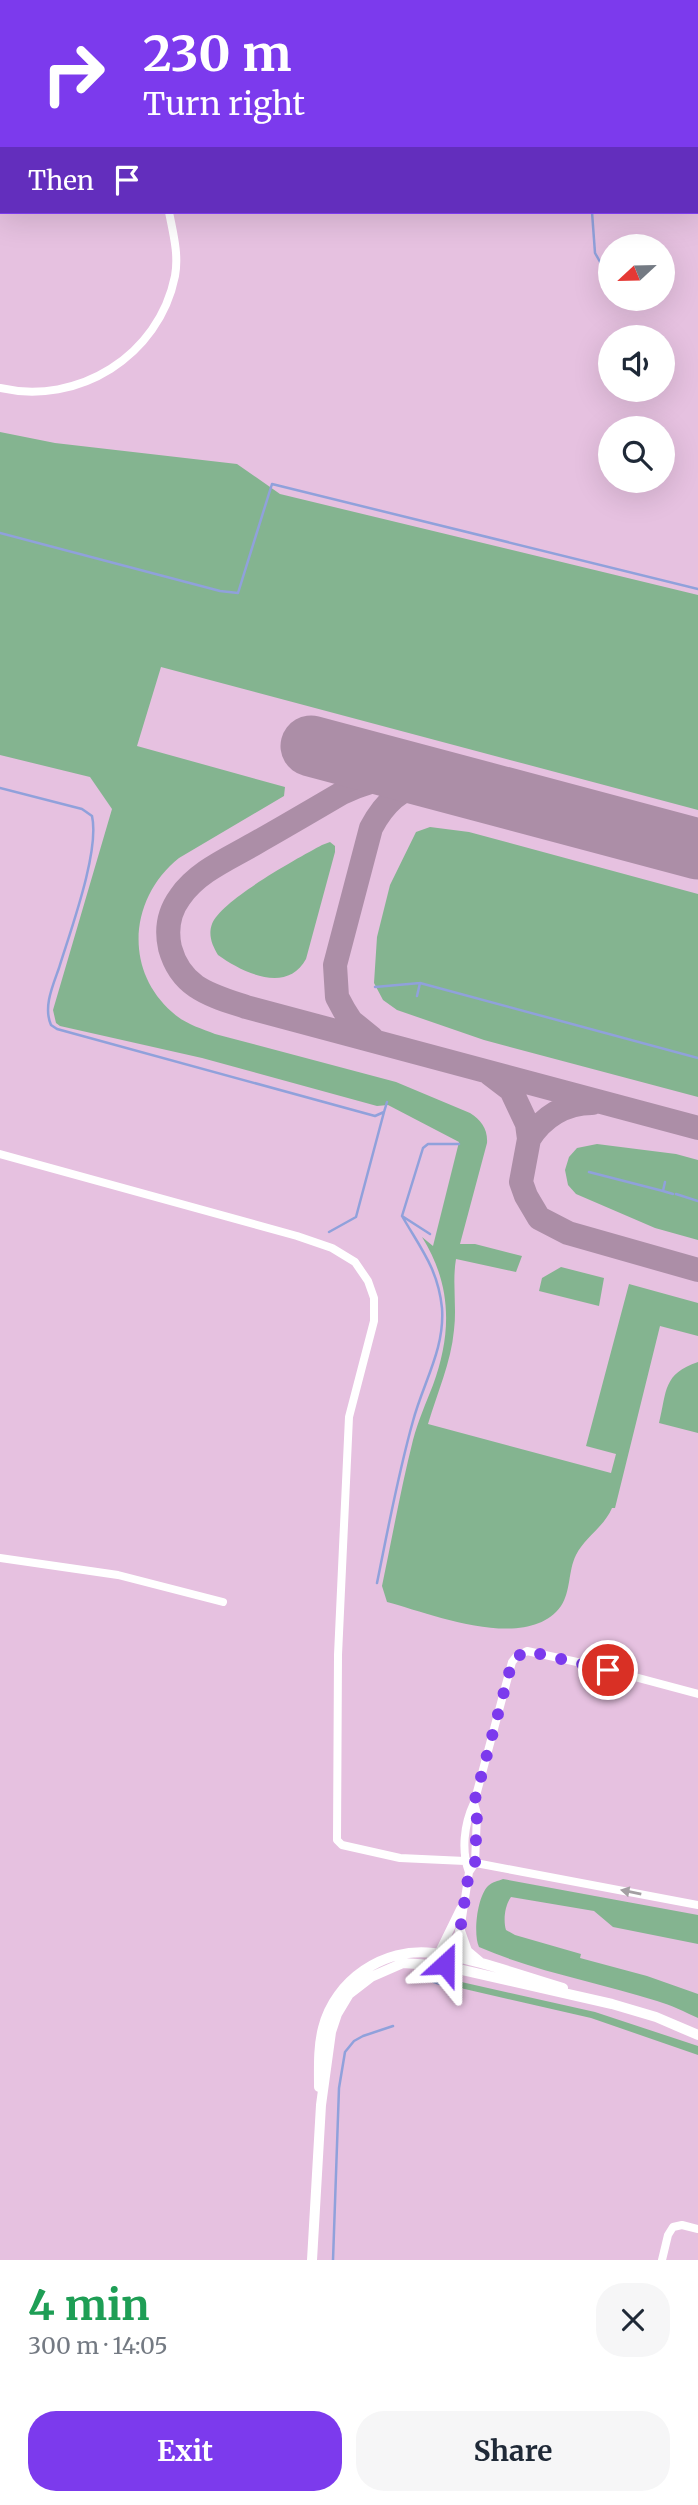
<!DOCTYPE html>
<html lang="en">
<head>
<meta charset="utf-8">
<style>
  :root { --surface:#fff; --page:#f6f6f7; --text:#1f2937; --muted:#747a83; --accent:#7c3aed }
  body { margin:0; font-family:Merriweather,serif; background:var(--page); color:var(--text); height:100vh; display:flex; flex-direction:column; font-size:26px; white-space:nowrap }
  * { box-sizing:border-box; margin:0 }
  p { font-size:23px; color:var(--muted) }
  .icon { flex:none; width:38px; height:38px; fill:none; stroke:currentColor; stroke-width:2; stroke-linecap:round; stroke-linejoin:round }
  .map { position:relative; height:2260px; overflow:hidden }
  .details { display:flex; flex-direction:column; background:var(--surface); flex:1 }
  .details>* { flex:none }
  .hud { position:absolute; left:0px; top:0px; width:698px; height:214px; box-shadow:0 7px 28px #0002; background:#7c3aed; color:#fff; overflow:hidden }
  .needle { width:46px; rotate:248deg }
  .buttons { position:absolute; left:598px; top:234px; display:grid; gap:14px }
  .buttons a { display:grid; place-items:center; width:77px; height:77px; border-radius:50%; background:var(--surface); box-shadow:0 7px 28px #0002; font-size:35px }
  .pin { position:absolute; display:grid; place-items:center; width:60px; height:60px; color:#fff; margin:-30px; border:4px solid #fff; border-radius:50%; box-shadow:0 2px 7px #0007 }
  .me { position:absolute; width:77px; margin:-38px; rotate:24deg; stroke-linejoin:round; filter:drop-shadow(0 0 5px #0008) }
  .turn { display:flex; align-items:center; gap:24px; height:147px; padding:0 28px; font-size:32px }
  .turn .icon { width:91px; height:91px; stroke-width:2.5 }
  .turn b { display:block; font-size:49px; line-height:60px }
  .then { display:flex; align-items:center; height:66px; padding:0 28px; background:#0003; gap:14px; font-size:26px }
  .round { display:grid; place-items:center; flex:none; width:74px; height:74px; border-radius:28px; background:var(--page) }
  .headline { display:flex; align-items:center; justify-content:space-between; height:119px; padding:0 28px }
  h1 { font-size:42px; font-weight:700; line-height:52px; color:#1e9e55 }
  .button { display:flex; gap:14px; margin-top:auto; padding:14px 28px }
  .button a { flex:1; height:80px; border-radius:28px; background:var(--accent); color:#fff; font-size:28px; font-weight:700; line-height:80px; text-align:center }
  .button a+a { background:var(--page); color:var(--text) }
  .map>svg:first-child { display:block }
</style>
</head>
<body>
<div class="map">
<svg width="698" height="2260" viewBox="0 0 698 2260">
  <rect width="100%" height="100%" fill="#e6c1e0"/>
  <!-- green -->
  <path fill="#84b490" d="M0,432l55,11 182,21 43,30 418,101v215l-537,-143 -24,79 148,41 -1,9 -105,62c-49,39 -56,111 -7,154 13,12 28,16 43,22l181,48 74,31c11,7 18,16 17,30l-27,101h15l47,12 -6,16 -60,-13c-4,24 1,47 -2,71 -3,33 -17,63 -26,94l183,49 5,-19 -30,-8 43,-162 69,19v33l-38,-10 -45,182h-3c-8,19 -27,29 -36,47 -8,16 -5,36 -15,51 -34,47 -129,8 -174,-4l-5,-16c10,-48 19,-98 31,-146 5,-19 13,-37 20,-55 19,-52 19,-100 -11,-148l11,9 26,-104 -71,-37 -11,1 -175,-48 -142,-32 -4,-3 -3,-13 59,-201 -22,-32 -90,-22z
    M430,827l39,5 229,62v203l-214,-57 -87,-30 -14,-10 -9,-17 3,-46 13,-52 26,-53z
    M330,842l5,4v6l-29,107c-19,35 -63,14 -88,-4 -6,-10 -10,-20 -6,-31 9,-24 86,-66 110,-79z
    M597,1144l79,10 22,6v80l-43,-12 -79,-34 -8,-9 -3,-15 4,-13 8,-9z
    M561,1267l43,11 -5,28 -60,-15 3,-13z
    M698,1362v71l-39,-10c8,-33 4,-49 39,-61z
    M503,1879l195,36v29l-85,-17 -19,-16 -83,-14c-6,8 -8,23 -5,33l9,5 66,19 -1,4 67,18 51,18v24c-13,-6 -27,-13 -41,-17 -59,-19 -121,-29 -178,-54 -6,-13 -2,-50 9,-61 4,-4 10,-5 15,-7z
    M457,1981l138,31 103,34v9l-107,-37 -135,-31z"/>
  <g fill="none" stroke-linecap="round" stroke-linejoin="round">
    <!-- stream -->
    <path stroke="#90a1db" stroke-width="2.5" d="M610,0l1,2
      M696,133h2
      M696,165l2,-1
      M592,212l3,41 8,14
      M0,533l220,58 18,2 34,-109 426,105
      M0,788l82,21 10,7c8,35 -22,116 -33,152 -6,17 -16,39 -8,57l6,4 318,87 9,-4 3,-10
      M375,987l45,-4 278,75
      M417,996l3,-13
      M589,1172l74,19
      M665,1182l-2,9 10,3
      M676,1194l22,7
      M329,1232l27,-15 28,-105
      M430,1234l-28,-18 21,-68 5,-4h31
      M377,1583c11,-54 21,-109 36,-162 10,-38 32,-72 29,-113 -4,-39 -21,-59 -40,-92
      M425,1973l9,9 9,3
      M333,2260l6,-172 6,-36 9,-11 9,-5 30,-10"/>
    <!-- taxiway -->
    <path stroke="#ac8ea7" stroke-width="24" d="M445,782c-40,-7 -66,-7 -103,11 -29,17 -58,34 -88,51 -26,15 -57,28 -74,53 -11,15 -14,33 -10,51 11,40 40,47 76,59l452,121
      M372,1038l-21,-17 -7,-11 -7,-13 -2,-32 36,-137c12,-23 29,-41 55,-45
      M490,1074l21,16 16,34 2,15 -8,43 5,14 13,22 29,15 130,37
      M529,1139c14,-22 36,-36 63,-36"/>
    <!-- runway -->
    <path stroke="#ac8ea7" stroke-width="61" d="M311,746l387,103"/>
    <!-- minor -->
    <path stroke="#fff" stroke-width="8" d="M124,0v2
      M0,388c78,18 159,-32 175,-112 4,-22 -2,-43 -6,-64
      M0,1154l297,82 35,12 23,14 13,19 6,17v23l-25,96 -11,238 -1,185 5,5 58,13 65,3 233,44
      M0,1558l118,17 105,27
      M469,1872c-8,-21 -5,-48 5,-69l38,-141 4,-5 11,-6 59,13 112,30
      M446,1958l14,-27 9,-59 6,-9 2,-49 -3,-11
      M436,1965l2,-11 22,-45
      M662,2260l6,-25 5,-8 9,-2 16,4"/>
    <!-- tertiary -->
    <path stroke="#fff" stroke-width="10" d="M460,1931l7,20 13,11
      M319,2087c0,-19 -1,-40 4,-59 12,-48 61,-81 110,-75 41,5 89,23 130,35
      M312,2260l9,-155 10,-73 6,-18 12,-20 22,-17 32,-14 42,3 167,38 44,13 42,18"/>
  </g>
  <!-- one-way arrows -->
  <defs><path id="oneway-solid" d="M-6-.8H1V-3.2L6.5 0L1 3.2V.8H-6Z" transform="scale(1.75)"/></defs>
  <use fill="#a49fa3" href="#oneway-solid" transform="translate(631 1892) rotate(-169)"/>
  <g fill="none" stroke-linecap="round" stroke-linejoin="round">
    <!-- route -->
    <path stroke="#7c3aed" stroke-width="12" stroke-dasharray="0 21.6" d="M445,1964l15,-33 9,-59 6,-9 2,-49 -3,-11 38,-141 4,-5 11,-6 81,19"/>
  </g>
</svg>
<div class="buttons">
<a><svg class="needle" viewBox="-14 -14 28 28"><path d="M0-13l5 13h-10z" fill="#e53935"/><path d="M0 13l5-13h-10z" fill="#747a83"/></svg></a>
<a><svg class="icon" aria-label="sound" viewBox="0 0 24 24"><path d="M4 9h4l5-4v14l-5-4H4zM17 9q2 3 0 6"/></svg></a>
<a><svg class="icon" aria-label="search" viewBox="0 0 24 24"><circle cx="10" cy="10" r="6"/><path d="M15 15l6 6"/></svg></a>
</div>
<div class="pin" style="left:608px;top:1670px;background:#d93025"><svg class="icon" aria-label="arrive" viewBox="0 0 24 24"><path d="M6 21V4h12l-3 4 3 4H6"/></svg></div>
<svg class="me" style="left:445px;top:1964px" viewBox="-20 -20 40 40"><path d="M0-17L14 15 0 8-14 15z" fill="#7c3aed" stroke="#fff" stroke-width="4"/></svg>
<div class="hud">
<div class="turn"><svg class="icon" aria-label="right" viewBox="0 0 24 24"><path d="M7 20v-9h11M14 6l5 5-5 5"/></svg><div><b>230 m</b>Turn right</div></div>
<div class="then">Then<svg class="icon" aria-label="arrive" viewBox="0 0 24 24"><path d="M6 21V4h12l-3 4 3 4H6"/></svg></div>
</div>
</div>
<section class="details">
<div class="headline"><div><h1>4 min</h1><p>300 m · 14:05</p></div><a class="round"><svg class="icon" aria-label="close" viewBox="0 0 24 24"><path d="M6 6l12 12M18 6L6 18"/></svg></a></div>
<div class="button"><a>Exit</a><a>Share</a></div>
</section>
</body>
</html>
